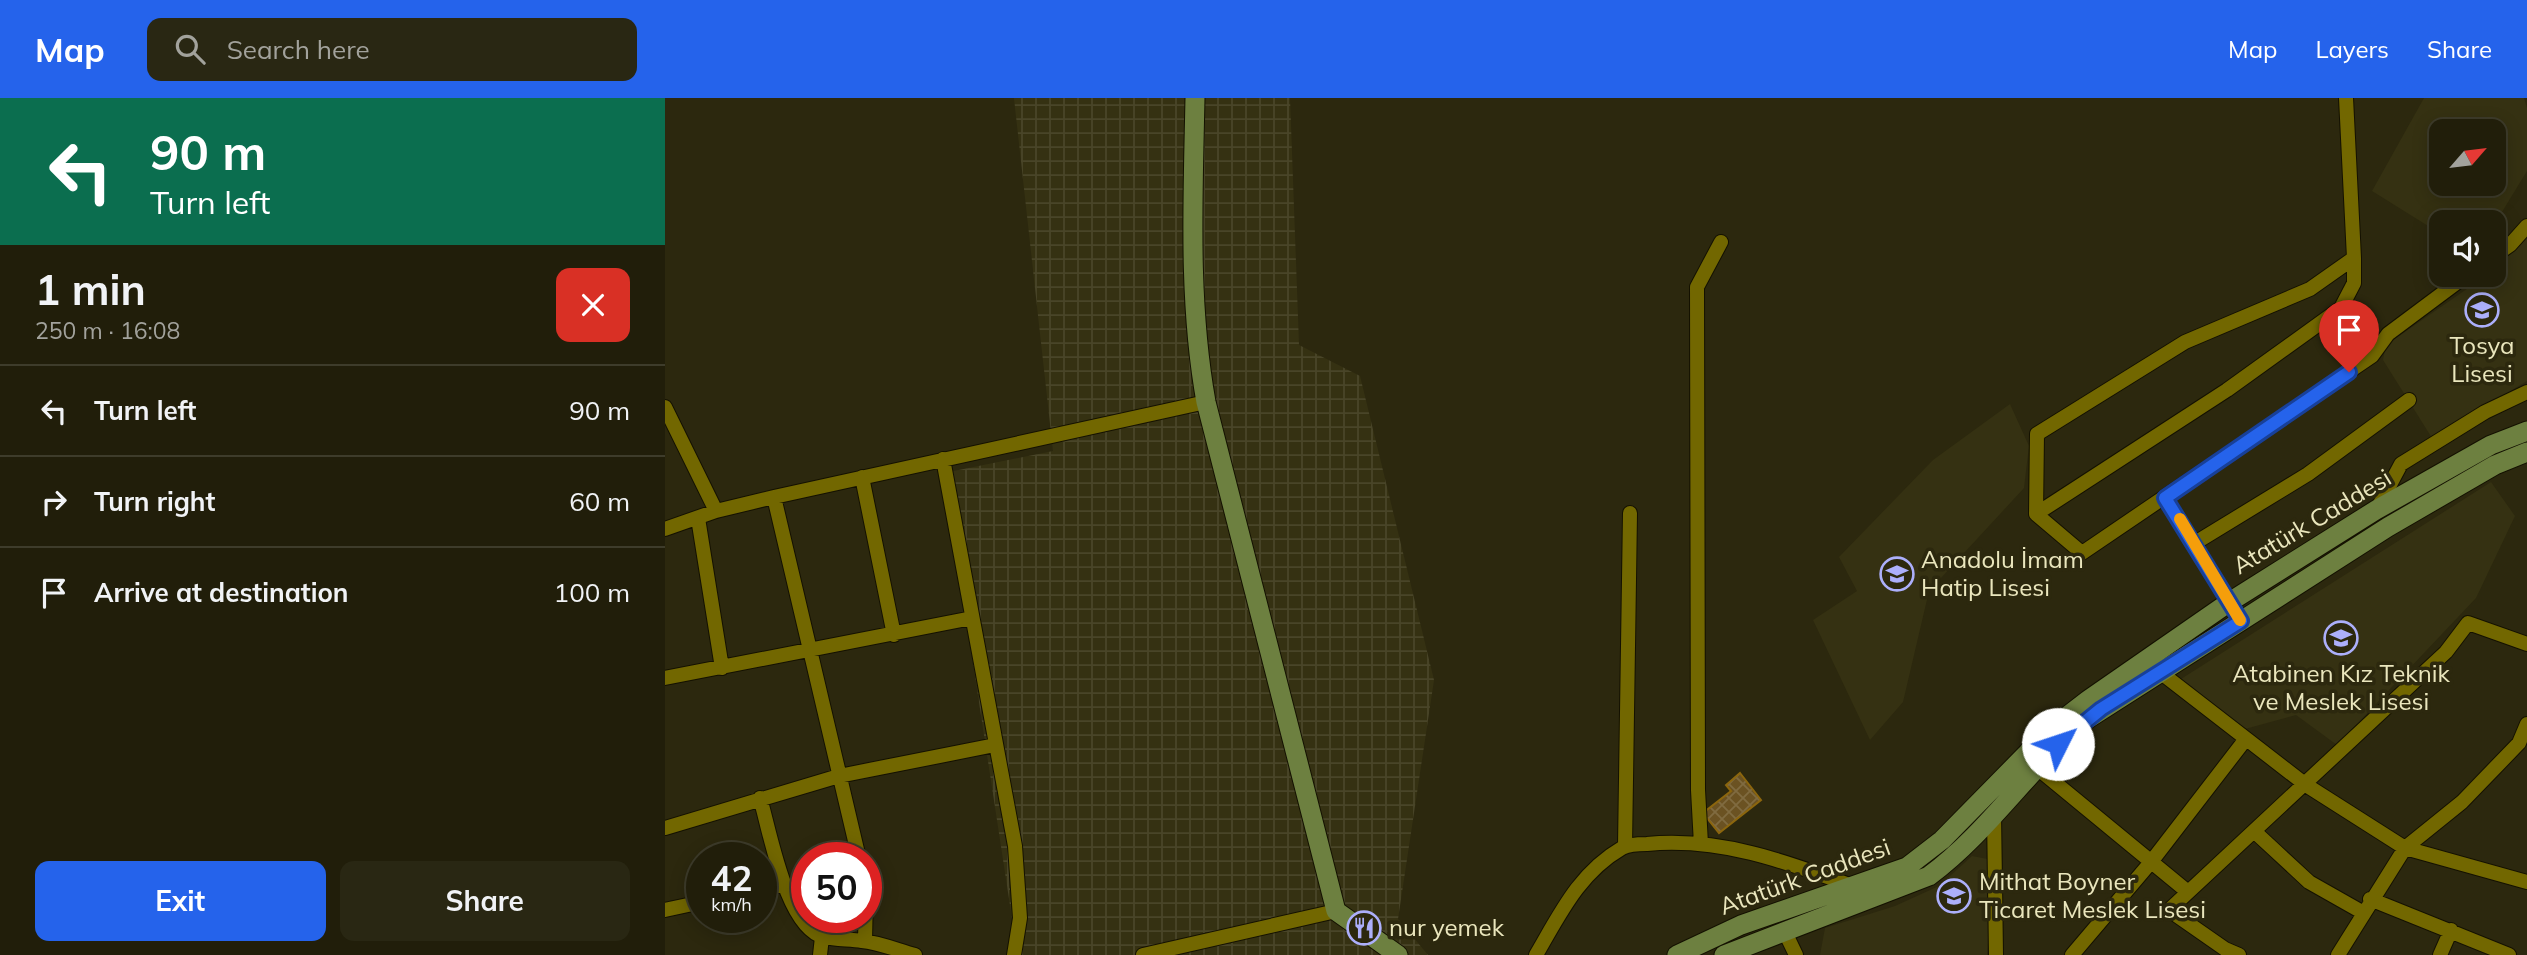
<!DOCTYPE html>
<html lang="en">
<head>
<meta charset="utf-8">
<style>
  :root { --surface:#211e0a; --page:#292713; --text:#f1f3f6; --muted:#a2a29c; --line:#3e3c2b; --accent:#2563eb }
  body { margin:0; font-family:Mulish,sans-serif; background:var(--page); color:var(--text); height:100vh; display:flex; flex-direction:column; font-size:26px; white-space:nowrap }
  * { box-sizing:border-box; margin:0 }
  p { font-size:23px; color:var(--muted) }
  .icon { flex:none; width:38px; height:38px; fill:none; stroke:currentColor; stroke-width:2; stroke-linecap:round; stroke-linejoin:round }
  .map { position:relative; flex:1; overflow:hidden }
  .details { display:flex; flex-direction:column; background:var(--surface); width:665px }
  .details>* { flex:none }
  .guide { background:#0b6e4f; color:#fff; overflow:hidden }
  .needle { width:46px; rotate:62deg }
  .fabs { position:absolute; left:1764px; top:21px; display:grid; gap:14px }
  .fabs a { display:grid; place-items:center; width:77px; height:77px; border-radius:14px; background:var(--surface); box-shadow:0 4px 18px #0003,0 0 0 2px var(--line); font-size:35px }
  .speed { position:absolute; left:21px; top:744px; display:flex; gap:14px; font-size:35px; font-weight:700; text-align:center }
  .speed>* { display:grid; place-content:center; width:91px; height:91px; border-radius:50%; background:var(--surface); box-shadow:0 4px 18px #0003,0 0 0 2px var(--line); line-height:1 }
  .speed small { font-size:18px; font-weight:400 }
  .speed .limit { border:10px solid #d22; background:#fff; color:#111 }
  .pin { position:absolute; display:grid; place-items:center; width:60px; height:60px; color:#fff; margin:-72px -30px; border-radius:50% 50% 50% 0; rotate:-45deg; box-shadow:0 0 7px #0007 }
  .pin .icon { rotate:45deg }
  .me { position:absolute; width:77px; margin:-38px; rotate:49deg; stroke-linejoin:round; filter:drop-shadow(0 0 5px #0008) }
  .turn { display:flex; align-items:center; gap:24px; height:147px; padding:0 35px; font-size:32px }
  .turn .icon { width:91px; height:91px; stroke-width:2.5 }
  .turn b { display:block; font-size:49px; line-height:60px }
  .round { display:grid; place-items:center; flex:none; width:74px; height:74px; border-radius:14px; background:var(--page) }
  .summary { display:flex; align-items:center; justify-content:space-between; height:119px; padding:0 35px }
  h1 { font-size:42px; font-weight:700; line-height:52px }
  .cta { display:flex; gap:14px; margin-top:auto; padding:14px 35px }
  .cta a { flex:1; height:80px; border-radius:14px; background:var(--accent); color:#fff; font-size:28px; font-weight:700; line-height:80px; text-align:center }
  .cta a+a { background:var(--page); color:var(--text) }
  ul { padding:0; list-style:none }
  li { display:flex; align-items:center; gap:21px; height:91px; padding:0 35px; border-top:2px solid var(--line) }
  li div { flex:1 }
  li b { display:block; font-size:26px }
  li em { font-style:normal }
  header { display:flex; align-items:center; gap:42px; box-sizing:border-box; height:98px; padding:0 35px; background:var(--accent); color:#fff }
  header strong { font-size:33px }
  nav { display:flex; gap:38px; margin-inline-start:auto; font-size:24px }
  .search { width:490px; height:63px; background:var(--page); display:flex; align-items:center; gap:18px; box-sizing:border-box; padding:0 24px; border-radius:14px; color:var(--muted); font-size:26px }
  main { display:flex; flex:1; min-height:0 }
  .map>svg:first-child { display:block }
</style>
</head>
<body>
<header>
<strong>Map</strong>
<div class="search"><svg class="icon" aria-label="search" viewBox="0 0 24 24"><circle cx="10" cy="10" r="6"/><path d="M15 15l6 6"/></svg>Search here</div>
<nav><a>Map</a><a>Layers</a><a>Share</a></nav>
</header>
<main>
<section class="details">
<div class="guide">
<div class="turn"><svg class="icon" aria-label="left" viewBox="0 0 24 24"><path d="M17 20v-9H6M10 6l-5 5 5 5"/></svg><div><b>90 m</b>Turn left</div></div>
</div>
<div class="summary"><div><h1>1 min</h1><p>250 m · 16:08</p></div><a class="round" style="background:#d93025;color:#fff"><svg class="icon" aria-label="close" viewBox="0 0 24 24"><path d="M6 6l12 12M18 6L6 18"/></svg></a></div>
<ul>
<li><svg class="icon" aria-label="left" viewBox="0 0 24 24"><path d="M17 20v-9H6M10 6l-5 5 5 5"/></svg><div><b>Turn left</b></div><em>90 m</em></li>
<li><svg class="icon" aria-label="right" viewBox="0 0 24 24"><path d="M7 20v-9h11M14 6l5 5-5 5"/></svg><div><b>Turn right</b></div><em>60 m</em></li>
<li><svg class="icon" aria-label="arrive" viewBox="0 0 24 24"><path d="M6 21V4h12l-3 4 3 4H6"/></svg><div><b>Arrive at destination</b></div><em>100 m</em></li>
</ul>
<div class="cta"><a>Exit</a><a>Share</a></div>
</section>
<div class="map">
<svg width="1862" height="857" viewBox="0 0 1862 857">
  <defs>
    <pattern id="industrial-grid" width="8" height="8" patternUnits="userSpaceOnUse" patternTransform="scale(1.75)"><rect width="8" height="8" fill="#353112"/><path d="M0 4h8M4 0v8" fill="none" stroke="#494528"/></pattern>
    <pattern id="building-cross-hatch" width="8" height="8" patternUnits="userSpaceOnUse" patternTransform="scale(1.75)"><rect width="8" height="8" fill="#6b5222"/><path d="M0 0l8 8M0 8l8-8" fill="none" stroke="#806b40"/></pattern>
  </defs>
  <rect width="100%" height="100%" fill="#2c280e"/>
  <!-- built -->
  <path fill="#353112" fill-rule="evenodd" d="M1759,0h100l3,10v63l-33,54v-3h-53v12l-69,-43zM1829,33v53h-53v-53z
    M1862,140v143l-95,57 -49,-78 3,-15 101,-70h7v-5z
    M1345,306l19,42 -5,42 -95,103 -26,111 -33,38 -57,-120 44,-29 -18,-34 94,-97z
    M1826,384l24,34 -39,82 -139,147 -41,-30 -51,14 -64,-50z
    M1307,758l21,4 -6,95h-167l5,-27 70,-22 44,-20z"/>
  <!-- industrial -->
  <path fill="url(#industrial-grid)" d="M349,0h276l9,247 61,31 74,304 -36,239 30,36h-418l5,-17 -71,-465 109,-22z"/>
  <!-- building -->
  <path fill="url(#building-cross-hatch)" stroke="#8c660d" stroke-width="2" d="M1075,675l21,27 -42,33 -16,-20 28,-22 -5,-6z"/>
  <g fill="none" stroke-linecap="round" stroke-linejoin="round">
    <defs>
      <path id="street" d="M1681,0l8,160 -44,31 -125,53 -148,92 -1,80 46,39 290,-197 16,-22 79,-59
        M1829,158l16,-11 17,-19
        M0,309l51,104
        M278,361l72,387 5,72 -6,37
        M197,379l32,158
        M109,399l85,361
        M1500,399l76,124
        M1711,413l25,-47 84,-52 42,-20
        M1371,416l191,-124 114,-82 13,-25v-25
        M33,420l24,150
        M0,431l51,-18 58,-14 432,-95
        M1530,445l113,-69 101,-74
        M1495,574l146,113 99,63 122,34
        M0,580l307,-60
        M1371,669l152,125
        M95,700c10,33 26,130 64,139 12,3 26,2 38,4 18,2 35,9 53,14
        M1329,715l2,142
        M0,730l174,-52 156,-31
        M1590,734l54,50 53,30
        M1036,746l-3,-54 -1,-503 24,-45
        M960,748l5,-333
        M96,791l24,-5
        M1705,801l139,56
        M0,812l37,-8
        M1119,832l12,25
        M200,843l1,-46
        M155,857l2,-18
        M478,857l193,-44
        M871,857c24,-41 43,-82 86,-107 7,-4 17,-4 25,-4 74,-7 140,18 208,43
        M1407,857l79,-93 94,-122
        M1574,857l-14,-6 -56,-39 277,-258 22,-29 59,21
        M1673,857l67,-107 57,-46 57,-59 8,-19
        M1775,857l11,-25"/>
      <path id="secondary" d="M530,0c-2,101 -7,204 11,304l130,509 62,44
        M1012,857l64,-30 166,-58 35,-27 111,-113 35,-27 140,-97 148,-93 115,-65 36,-14
        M1059,857l205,-79c58,-43 99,-106 154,-154l305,-195 107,-62 32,-13"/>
    </defs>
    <!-- street casing -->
    <use href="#street" stroke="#141100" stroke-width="16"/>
    <!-- secondary casing -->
    <use href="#secondary" stroke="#141100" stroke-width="21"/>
    <!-- street -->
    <use href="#street" stroke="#726700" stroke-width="14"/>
    <!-- secondary -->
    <use href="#secondary" stroke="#6d8040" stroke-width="19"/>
  </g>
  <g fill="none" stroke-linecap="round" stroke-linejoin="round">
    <defs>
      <path id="route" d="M1393,646l43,-35 140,-88 -76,-123 184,-126"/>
    </defs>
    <!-- route casing -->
    <use href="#route" stroke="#184099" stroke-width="18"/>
    <!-- route -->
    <use href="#route" stroke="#2563eb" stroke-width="12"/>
    <!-- slow -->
    <path stroke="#f59e0b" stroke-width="12" d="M1515,421l60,101"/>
  </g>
  <!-- icons -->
  <defs>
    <symbol id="school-ring" viewBox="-11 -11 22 22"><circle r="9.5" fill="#2c280e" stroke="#acaffb" stroke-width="1.5"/><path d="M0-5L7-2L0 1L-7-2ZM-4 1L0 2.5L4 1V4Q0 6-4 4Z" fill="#acaffb"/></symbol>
    <symbol id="restaurant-ring" viewBox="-11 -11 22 22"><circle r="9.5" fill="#2c280e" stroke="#acaffb" stroke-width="1.5"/><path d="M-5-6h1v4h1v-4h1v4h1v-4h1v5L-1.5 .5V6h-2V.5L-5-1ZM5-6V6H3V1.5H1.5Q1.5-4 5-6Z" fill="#acaffb"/></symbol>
  </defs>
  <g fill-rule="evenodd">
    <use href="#school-ring" x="1798" y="193" width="38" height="38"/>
    <use href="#school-ring" x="1213" y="457" width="38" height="38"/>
    <use href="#school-ring" x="1657" y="521" width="38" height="38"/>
    <use href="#school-ring" x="1270" y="779" width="38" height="38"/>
    <use href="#restaurant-ring" x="680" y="811" width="38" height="38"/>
  </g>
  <g text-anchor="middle" stroke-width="7" stroke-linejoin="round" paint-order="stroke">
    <!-- poi labels -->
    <g font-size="24" fill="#eae6bd" stroke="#2c280e" text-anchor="start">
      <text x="1817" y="256" text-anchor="middle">Tosya<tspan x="1817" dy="28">Lisesi</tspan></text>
      <text x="1256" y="470">Anadolu İmam<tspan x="1256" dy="28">Hatip Lisesi</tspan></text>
      <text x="1676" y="584" text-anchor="middle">Atabinen Kız Teknik<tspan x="1676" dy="28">ve Meslek Lisesi</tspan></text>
      <text x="1314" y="792">Mithat Boyner<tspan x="1314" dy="28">Ticaret Meslek Lisesi</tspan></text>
      <text x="724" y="838">nur yemek</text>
    </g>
    <!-- street labels -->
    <g font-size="24" fill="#eae6bd" stroke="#2c280e">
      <text transform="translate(1647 424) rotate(-31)" y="8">Atatürk Caddesi</text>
      <text transform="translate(1140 779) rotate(-20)" y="8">Atatürk Caddesi</text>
    </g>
  </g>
</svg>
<div class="fabs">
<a><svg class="needle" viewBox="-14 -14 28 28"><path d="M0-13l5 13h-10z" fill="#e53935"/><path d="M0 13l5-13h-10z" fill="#a2a29c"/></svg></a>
<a><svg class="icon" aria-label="sound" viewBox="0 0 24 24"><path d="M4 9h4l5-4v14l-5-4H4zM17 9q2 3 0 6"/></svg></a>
</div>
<div class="speed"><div>42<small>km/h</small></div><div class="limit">50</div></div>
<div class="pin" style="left:1684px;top:274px;background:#d93025"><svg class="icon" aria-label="arrive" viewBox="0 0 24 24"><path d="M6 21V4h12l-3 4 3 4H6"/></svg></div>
<svg class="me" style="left:1393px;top:646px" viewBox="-20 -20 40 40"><circle r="19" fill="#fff"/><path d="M0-13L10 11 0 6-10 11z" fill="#2563eb"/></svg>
</div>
</main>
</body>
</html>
